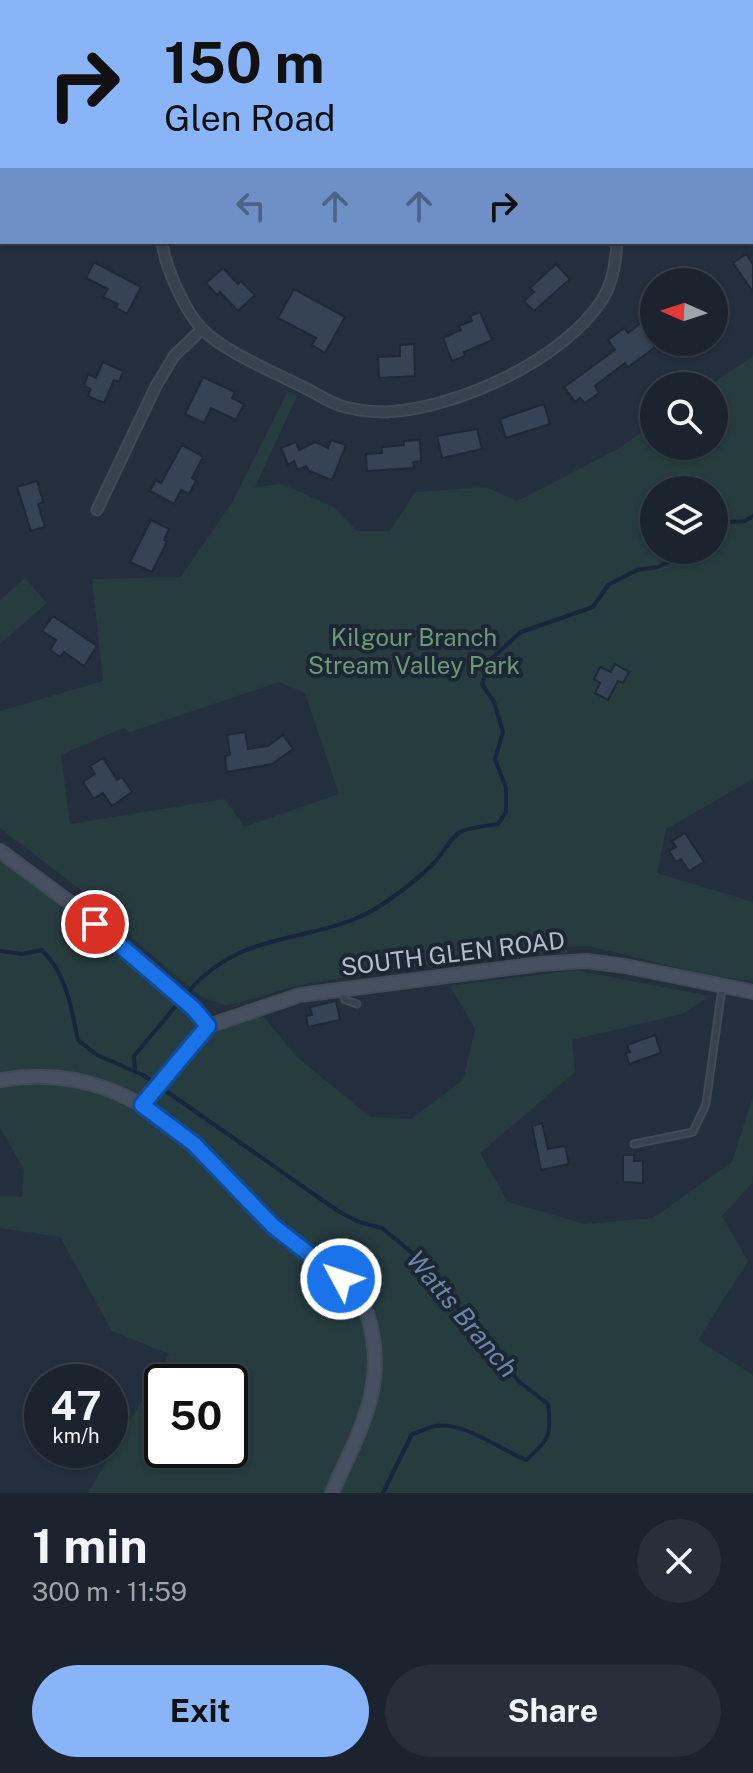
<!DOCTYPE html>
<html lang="en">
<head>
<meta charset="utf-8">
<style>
  :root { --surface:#1b232e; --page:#282f3a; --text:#f1f3f6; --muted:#a0a4aa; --line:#39404a; --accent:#8ab4f8 }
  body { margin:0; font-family:"Public Sans",sans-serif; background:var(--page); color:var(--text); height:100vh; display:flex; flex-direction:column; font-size:30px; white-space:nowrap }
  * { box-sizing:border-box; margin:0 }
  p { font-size:26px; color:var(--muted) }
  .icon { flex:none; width:44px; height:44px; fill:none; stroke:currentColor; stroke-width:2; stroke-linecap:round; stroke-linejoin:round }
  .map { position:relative; height:1493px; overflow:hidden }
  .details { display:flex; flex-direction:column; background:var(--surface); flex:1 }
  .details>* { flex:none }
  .banner { position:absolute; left:0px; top:0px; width:754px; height:244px; box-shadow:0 2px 6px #0004,0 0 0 2px var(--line); background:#8ab4f8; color:#111; overflow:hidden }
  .needle { width:52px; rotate:273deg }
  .tools { position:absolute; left:640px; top:268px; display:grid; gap:16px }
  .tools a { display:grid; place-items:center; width:88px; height:88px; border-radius:50%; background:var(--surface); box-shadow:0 2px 6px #0004,0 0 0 2px var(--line); font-size:40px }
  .speed { position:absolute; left:24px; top:1364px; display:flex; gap:16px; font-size:40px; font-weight:700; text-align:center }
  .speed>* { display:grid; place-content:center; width:104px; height:104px; border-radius:50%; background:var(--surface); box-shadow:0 2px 6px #0004,0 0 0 2px var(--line); line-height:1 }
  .speed small { font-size:20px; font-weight:400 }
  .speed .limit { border:4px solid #111; border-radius:12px; background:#fff; color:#111 }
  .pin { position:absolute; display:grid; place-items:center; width:68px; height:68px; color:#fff; margin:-34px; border:4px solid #fff; border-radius:50%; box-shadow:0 2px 8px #0007 }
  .me { position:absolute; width:88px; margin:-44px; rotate:310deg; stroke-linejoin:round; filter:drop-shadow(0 0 6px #0008) }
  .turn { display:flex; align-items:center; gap:28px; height:168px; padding:0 32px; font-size:36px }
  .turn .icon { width:104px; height:104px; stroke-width:2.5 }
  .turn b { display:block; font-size:56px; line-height:68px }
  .lanes { display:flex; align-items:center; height:76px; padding:0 32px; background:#0003; justify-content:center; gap:40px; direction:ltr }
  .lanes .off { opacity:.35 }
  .round { display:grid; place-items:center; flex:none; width:84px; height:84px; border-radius:42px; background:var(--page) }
  .summary { display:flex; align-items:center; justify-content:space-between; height:136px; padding:0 32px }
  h1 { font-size:48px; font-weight:700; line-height:60px }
  .primary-button { display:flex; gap:16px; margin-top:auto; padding:16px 32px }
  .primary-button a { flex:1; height:92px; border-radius:48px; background:var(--accent); color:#111; font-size:32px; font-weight:700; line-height:92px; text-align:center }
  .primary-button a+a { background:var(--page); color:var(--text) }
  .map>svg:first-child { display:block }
</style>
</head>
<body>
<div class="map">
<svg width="753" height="1493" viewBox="0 0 753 1493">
  <rect width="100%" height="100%" fill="#242f3e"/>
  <!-- green -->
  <path fill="#263c3f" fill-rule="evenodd" d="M753,356v423l-87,50 -9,44 96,29v79l-47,-6 -117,-29 -23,1 1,6 -63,3 -1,-4 -204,33 -65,19 -10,1 -24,-9 -80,-68 4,-5 -124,-95v-117l103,-30 -11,-102 89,-2 52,-76 55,-110 9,5 -42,91 27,-3 51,23 24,24h33l25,-39 71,-5 31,14 99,-51 38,-26v22h60v-60h-5zM654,490h60v60h-60zM279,682l26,11 34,101 -95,33 -19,-28 -155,25 -9,-69 62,-27 7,4z
    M25,578l22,25 -47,41v-44z
    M0,851l208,174 49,-16 40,48 73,60 41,2 52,-39 12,-51 -25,-43 124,-16 136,26 -28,18 -110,26 3,32 -95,81 28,49 77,22 68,-6 79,-56 21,-66v86l-31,34 26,45 -50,79 55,35v118h-665l81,-139 -57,-23 -52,-94 -60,-9v-31h22l2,-27 -24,-43zM162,1382h68v68h-68z"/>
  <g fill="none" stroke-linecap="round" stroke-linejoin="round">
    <!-- stream -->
    <path stroke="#17263c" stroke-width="4" d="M714,523l31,-2 8,-5
      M0,951l22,3 20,-4c25,25 29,57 36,90l19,15 46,20 195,136 21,11 23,6 45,37 40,55 30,28 21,33 30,23c4,30 1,37 -22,56 -25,-10 -63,-39 -90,-34 -8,1 -16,6 -24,8l-29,59
      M188,992c59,-69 132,-44 198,-90 16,-11 34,-25 48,-39 9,-9 16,-26 28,-32 10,-4 25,-5 36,-7l8,-12v-24l-11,-29 8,-27 -9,-30 -12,-18 9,-25 30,-27 72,-25 15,-22 29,-15 21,-3 17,-8 3,-9
      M135,1072l-1,-16 41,-49"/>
  </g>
  <!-- building -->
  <path fill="#364354" stroke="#1f2835" stroke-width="2" d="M746,254l7,10v28l-20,-29z
    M94,262l47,25 -14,27 -11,-6 2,-4 -15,-7 5,-8 -22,-11z
    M556,264l14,15 -36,32 -10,-10 10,-9 -4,-4z
    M223,268l15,16 3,-3 14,14 -17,16 -18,-19 -3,3 -11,-12z
    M294,289l51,28 -20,36 -13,-8 4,-7 -38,-20z
    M480,312l12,28 -28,12 1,4 -13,5 -9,-23 18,-8 -2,-4 13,-5 -2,-5z
    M642,322l8,10 4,-4v20l-26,19 -3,-4 -30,23 4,7 -14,10 -5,-5 -5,4 -11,-15 51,-37 -7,-10 16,-12 4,5z
    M414,344l1,32 -36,2 -1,-21 22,-1v-11z
    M103,362l20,9 -4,11 -5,-2 -10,23 -16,-7 3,-7 -7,-3 4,-12 8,4z
    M203,377l32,15 -3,6 12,6 -8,16 -25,-12 -7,15 -19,-9z
    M544,404l6,20 -44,14 -6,-19z
    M477,429l5,20 -40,9 -5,-22z
    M331,440l15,5 -14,35 -23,-9 -3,-5 -8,4 -4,-9 -6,4 -7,-17 15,-6 3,8 16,-8 13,6z
    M420,440l1,21 -8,1 1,6 -47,3 -1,-17 16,-1v-6l22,-2v-4z
    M182,445l21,12 -11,21 4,3 -7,13 -8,-4 -7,14 -24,-13 6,-11 5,3z
    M37,481l6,21 -5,2 7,23 -14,4 -14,-44z
    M151,520l18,9 -5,11 3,2 -15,30 -22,-10z
    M53,616l44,30 -13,20 -20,-14 -4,5 -10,-7 6,-10 -14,-9z
    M615,664l14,8 -6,11 -5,-2 -10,19 -13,-7 5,-10 -6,-4 6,-12 11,5z
    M245,732l3,17 20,-3 15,-11 10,14 -21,15 -45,8 -2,-16 5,-1 -3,-20z
    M103,758l14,22 5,-3 10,15 -20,14 -9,-13 -9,6 -11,-17 12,-8 -5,-8z
    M685,833l19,29 -15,9 -8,-12 -5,3 -7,-11 7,-4 -4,-6z
    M336,1001l4,19 -32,7 -2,-11 6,-1 -2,-8z
    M655,1035l6,18 -32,11 -3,-11 4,-1 -3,-7z
    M542,1123l6,26 17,-3 4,18 -28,6 -9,-44z
    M623,1155h11v6h9v22l-20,-1z"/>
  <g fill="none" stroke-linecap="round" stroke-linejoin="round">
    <defs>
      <path id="service" d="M342,991l3,9 12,4
        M634,1144l59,-12 13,-28 16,-116"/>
      <path id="minor" d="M477,0l2,2
        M234,2l1,-2
        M162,242c3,25 23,69 40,87 22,23 76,45 105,60 12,6 25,15 38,18 12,3 30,5 42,5 71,-4 176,-52 215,-112 11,-17 14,-38 15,-58
        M97,510l59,-124 18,-30 28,-27"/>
      <path id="secondary" d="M86,2l1,-2
        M0,141l2,-3
        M0,851l77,57 117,101 14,17
        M208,1026l92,-31 240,-31 46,-3 39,5 128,26
        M0,1080c77,-13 137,13 194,64 29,26 51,59 81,83 32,27 82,49 94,93 19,68 -11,112 -37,173
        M142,1105l66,-79"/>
    </defs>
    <!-- service casing -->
    <use href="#service" stroke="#414a57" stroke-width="9"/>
    <!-- minor casing -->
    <use href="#minor" stroke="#414a57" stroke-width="13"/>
    <!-- secondary casing -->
    <use href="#secondary" stroke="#414a57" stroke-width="16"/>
    <!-- service -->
    <use href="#service" stroke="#38414e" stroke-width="5"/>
    <!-- minor -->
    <use href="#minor" stroke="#38414e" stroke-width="9"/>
    <!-- secondary -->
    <use href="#secondary" stroke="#465061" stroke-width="12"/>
  </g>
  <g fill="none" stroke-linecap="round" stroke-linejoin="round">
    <defs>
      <path id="route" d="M95,924l99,85 14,17 -66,79 52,39 79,82 68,53"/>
    </defs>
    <!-- route casing -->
    <use href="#route" stroke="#114b97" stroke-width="20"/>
    <!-- route -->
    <use href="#route" stroke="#1a73e8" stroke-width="14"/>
  </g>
  <g text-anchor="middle" stroke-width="8" stroke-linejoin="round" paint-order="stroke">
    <!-- park labels -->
    <g font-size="24" fill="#6b9a76" stroke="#1d2633">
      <text x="414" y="646">Kilgour Branch<tspan x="414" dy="28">Stream Valley Park</tspan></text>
    </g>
    <!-- street labels -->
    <g font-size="24" fill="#b4bcc9" stroke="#1d2633">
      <text transform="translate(453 954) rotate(-7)" y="8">SOUTH GLEN ROAD</text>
    </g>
    <!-- water labels -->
    <g font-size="26" font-style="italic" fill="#6d86a8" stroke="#1d2633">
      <text transform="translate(462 1314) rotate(50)" y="9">Watts Branch</text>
    </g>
  </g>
</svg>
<div class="tools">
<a><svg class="needle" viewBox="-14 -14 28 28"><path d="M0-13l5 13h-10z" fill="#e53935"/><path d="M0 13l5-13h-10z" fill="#a0a4aa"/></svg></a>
<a><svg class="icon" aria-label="search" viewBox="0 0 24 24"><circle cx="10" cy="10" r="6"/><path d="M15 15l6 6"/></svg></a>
<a><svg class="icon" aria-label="layers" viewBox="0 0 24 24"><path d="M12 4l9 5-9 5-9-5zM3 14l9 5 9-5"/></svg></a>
</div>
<div class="speed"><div>47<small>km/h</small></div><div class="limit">50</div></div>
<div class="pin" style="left:95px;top:924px;background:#d93025"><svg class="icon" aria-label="arrive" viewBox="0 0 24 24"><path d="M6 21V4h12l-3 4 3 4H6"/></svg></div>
<svg class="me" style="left:341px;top:1279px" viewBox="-20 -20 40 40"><circle r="17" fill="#1a73e8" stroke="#fff" stroke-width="3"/><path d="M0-11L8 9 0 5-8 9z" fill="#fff"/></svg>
<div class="banner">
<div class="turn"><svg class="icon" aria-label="right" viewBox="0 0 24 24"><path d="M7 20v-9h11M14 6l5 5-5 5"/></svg><div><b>150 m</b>Glen Road</div></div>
<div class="lanes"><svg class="icon off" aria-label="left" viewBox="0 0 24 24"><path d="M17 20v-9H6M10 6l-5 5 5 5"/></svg><svg class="icon off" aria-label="ahead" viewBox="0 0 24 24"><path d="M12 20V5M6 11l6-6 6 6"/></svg><svg class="icon off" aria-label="ahead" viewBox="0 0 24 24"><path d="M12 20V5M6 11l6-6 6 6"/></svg><svg class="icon" aria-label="right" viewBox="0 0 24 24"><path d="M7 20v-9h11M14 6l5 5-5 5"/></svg></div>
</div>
</div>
<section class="details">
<div class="summary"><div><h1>1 min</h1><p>300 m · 11:59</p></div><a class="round"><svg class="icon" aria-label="close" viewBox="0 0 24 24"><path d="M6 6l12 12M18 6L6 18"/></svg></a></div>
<div class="primary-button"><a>Exit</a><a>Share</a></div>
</section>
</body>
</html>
